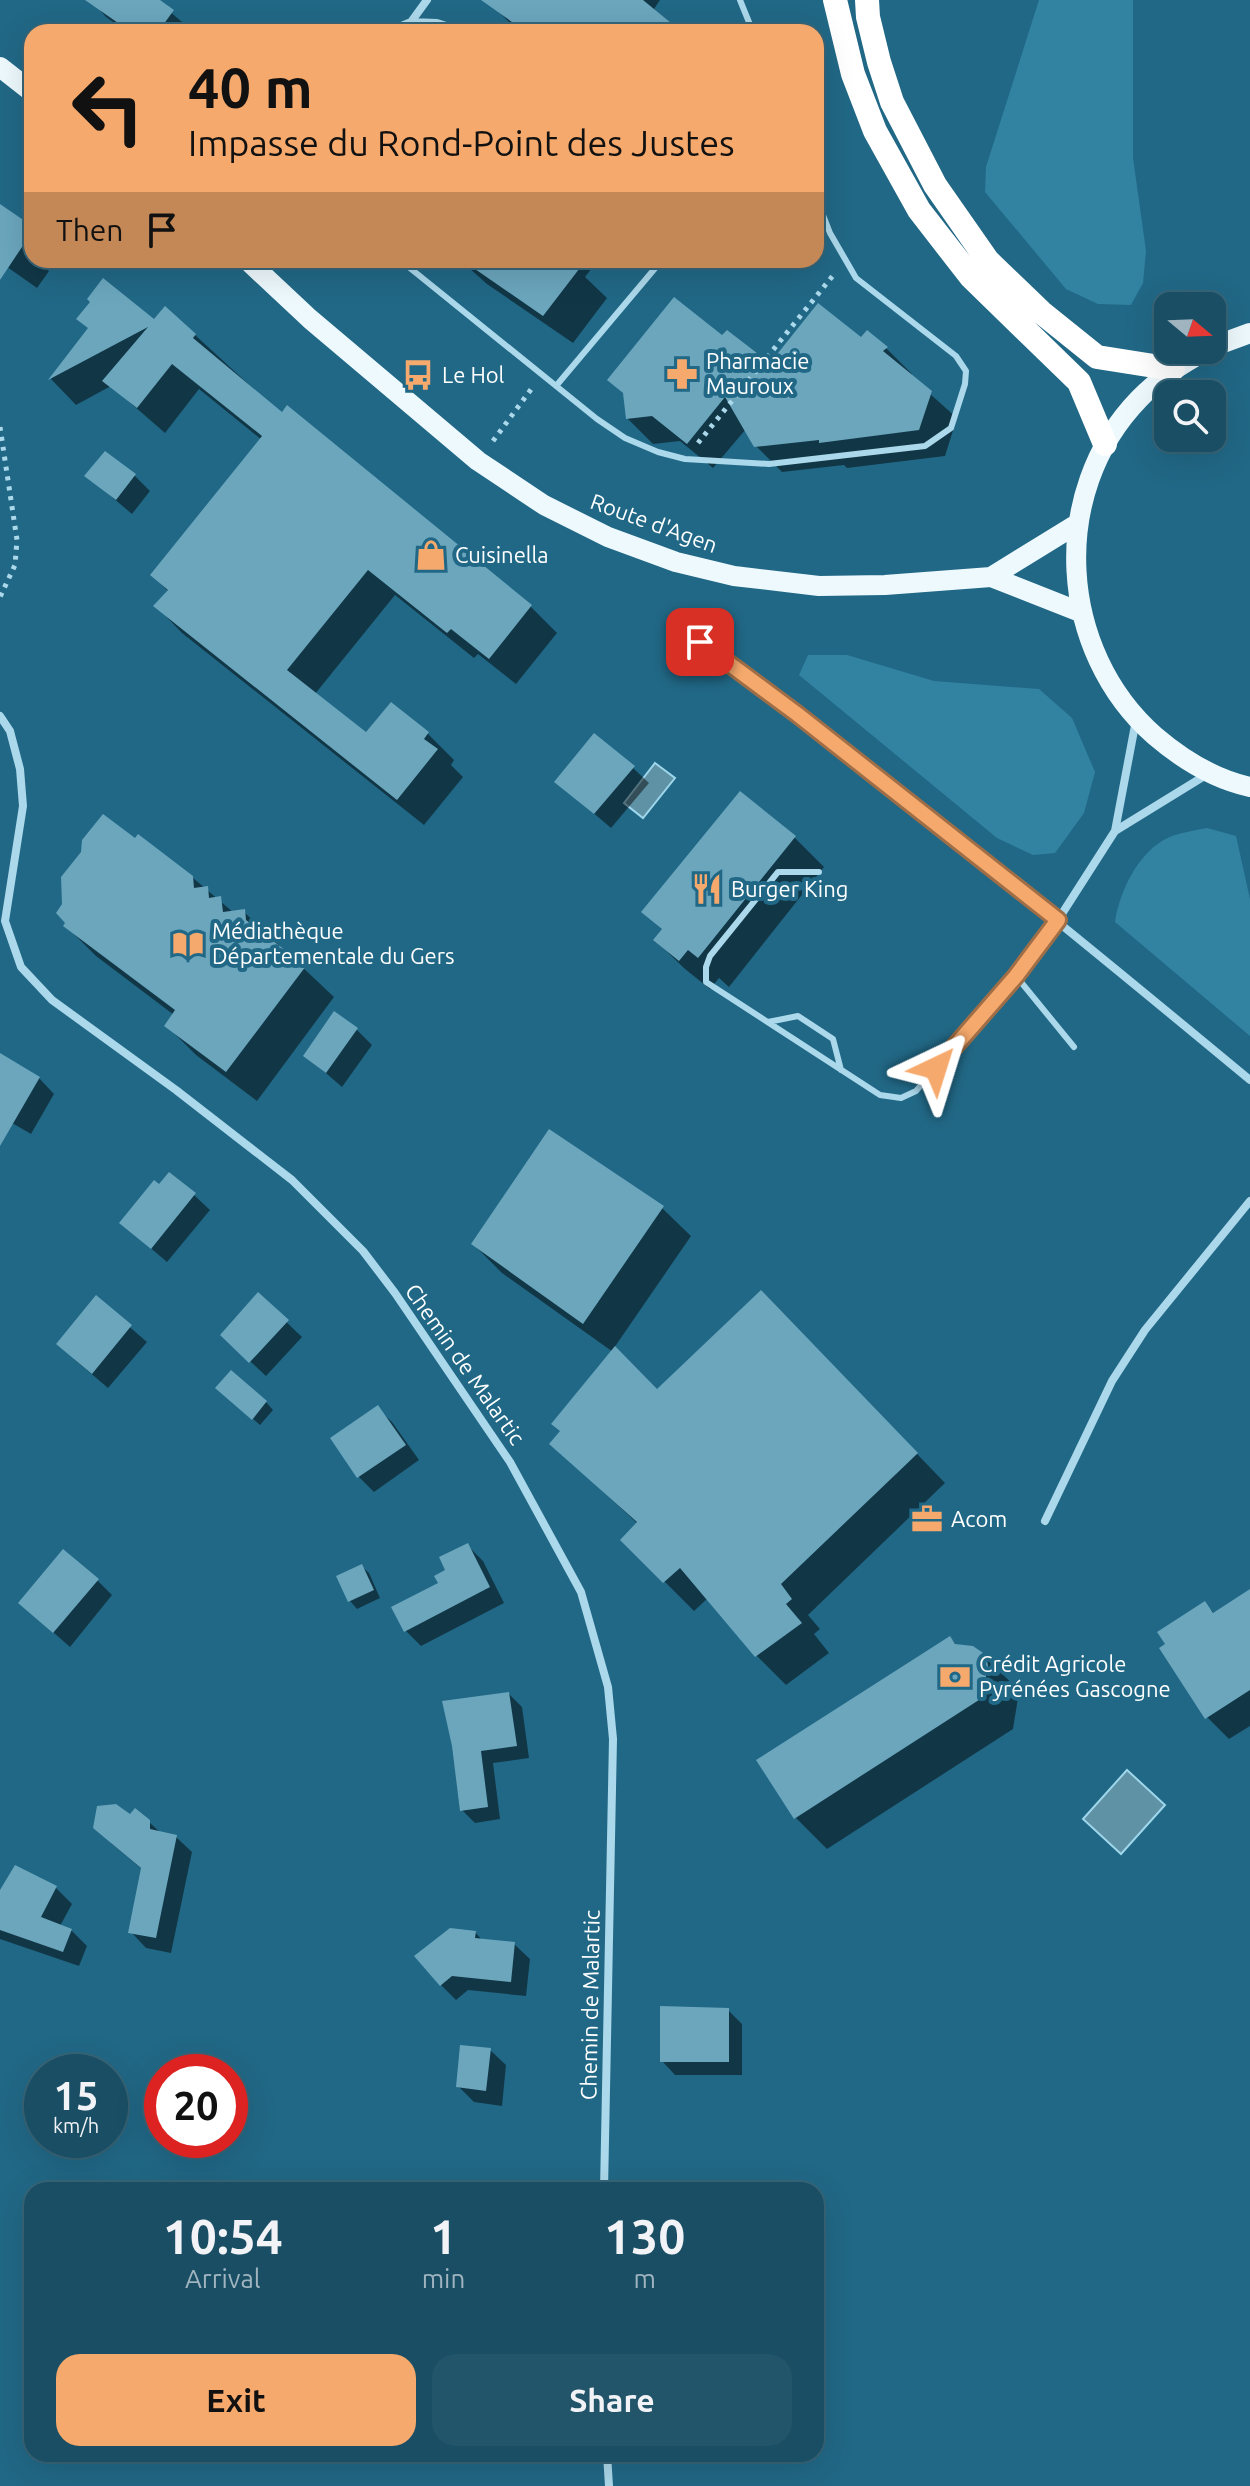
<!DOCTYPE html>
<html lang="en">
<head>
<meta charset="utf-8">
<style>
  :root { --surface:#194e64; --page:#22556a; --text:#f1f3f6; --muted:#9fb4bf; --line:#376578; --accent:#f6a96c }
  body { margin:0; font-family:Ubuntu,sans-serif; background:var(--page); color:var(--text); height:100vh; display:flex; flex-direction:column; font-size:30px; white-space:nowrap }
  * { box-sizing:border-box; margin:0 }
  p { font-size:26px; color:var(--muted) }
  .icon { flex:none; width:44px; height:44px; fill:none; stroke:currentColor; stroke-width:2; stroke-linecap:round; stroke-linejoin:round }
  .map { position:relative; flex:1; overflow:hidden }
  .panel { position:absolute; left:24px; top:2182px; width:800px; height:280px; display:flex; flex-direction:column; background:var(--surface); border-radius:24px; box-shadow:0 8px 32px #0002,0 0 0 2px var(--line) }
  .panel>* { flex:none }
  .banner { position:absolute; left:24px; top:24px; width:800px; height:244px; border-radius:24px; box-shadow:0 8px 32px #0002,0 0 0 2px var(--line); background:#f6a96c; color:#111; overflow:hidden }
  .needle { width:52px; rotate:109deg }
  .tools { position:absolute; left:1154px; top:292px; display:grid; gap:16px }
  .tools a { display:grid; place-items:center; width:72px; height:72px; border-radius:16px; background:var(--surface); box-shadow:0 8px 32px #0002,0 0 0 2px var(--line); font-size:40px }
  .speed { position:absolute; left:24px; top:2054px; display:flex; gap:16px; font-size:40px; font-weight:700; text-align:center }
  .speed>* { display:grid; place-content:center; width:104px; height:104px; border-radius:50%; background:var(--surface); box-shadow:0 8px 32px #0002,0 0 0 2px var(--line); line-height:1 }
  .speed small { font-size:20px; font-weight:400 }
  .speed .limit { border:12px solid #d22; background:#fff; color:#111 }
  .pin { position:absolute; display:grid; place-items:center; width:68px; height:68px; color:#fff; margin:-34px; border-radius:16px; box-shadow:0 4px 12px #0006 }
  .me { position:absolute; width:88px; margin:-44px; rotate:41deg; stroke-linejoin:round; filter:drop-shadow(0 0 6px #0008) }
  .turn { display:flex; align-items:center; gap:28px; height:168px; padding:0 32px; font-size:36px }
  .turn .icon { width:104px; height:104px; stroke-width:2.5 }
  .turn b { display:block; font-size:56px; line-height:68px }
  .then { display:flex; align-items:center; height:76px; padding:0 32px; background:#0003; gap:16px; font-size:30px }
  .eta { display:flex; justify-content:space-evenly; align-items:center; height:136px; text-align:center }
  .eta b { font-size:48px; font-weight:600; line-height:56px }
  .action { display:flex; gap:16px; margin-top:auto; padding:16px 32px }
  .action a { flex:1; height:92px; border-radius:24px; background:var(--accent); color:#111; font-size:32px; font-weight:600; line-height:92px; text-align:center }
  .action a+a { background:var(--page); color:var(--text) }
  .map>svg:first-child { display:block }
</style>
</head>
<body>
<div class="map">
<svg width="1250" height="2486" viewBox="0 0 1250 2486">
  <rect width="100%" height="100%" fill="#216886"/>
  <!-- green -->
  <path fill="#3282a2" d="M1039,0h94v158l13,93 -3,32 -12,22 -33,-1 -32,-15 -81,-97 1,-25z
    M808,655h39l87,26 105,8 33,29 23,54 -11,41 -29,40 -22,2 -36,-17 -198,-163z
    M1207,828l29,8 14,63v137l-135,-114c5,-33 26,-76 60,-87 10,-3 21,-5 32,-7z"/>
  <!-- water -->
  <path fill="#6092a6" stroke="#9ed6eb" stroke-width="2" d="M655,763l20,15 -32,40 -19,-15z
    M1127,1770l38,35 -44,49 -38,-35z"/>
  <!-- shadow -->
  <path fill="#0007" d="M91,0h65l32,27 -3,5h-58l-21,-15z
    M497,0h163l-6,9 24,23h-159l-26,-26z
    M0,221l32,7v32h7l10,11 -12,17 -37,-26z
    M460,260h138l-13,17 22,21 -34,45 -86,-59z
    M154,322l41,13 87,80 5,-7 244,199 26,26 -41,51 -38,-30 -4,4 -79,-63 -80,99 52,41 24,-31 37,30 26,26 -3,5 12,12 -39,48 -242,-192 -26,-27 13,-14 -17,-17 110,-135 -63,-51 -34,44 -54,-47 -35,19 -25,-26 39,-49z
    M723,338l47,28 91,-26 25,8 26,26 -2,2 47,42 -12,38 -98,12 -3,-3 -62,7 -26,-26 -10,-17 -33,39 -33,-27 -27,3 -26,-26 -2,-23 -15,-15z
    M87,476h48l15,15 -18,23z
    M633,768l16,15 -38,45 -54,-46z
    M794,837l30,30 -95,120 -10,-9 -9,11 -25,-20 -30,-29 8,-10 -19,-18z
    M192,877l42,36 10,-1 90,85 -77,104 -61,-46 -30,-30 8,-10 -78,-59 -30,-30z
    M357,1030l15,15 -30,42 -37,-32z
    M0,1073l39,5 15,16 -23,40 -31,-18z
    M194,1195l16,15 -43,52 -46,-39z
    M662,1208l29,28 -77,112 43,44 133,-70 155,161 -137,132 12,14 -6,5 15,19 -43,32 -29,-29 -49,-58 -14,13 -71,-71 15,-16 -86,-80 61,-92 -111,-79 -29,-29z
    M258,1295l44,42 -36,39 -44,-41z
    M96,1298l51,44 -39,46 -34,-29z
    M225,1395l41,7 7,8 -13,15z
    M377,1408l15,14 27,38 -45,32 -15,-15 -26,-38z
    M467,1545l16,16 21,42 -83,43 -16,-16z
    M361,1566l8,7 11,25 -23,11 -7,-8 -12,-24z
    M97,1580l15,15 -42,52 -50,-44z
    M1205,1604l10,10 35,-8v120l-21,13 -22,-22z
    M950,1638l8,9 20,4 39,37 1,10 -5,31 -186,120 -31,-31 -37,-58z
    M509,1694l13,13 7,51 -36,5 7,56 -25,4 -13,-13 -8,-64z
    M130,1817l19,5 12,11 15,4 16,15 -21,101 -25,-5 -15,-16 12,-62 -32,-27z
    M16,1867l40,21 16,16 -12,22 11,4 16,16 -8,20 -79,-27v-45z
    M475,1932l8,9 31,3 16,15 -4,37 -58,-6 -12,10 -15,-15z
    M728,2010l14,14v51h-67l-13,-14z
    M490,2050l16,15 -4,41 -28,-4 -16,-16z"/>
  <!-- building -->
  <path fill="#6ba6bd" d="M85,0h75l14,10 -16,22h-27z
    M481,0h162l39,32h-156z
    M0,204l32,22v6l-32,48z
    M462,260h124l-43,56z
    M103,278l51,41 11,-13 31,28 -3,4 89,74 5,-7 245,200 -43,54 -38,-30 -4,4 -79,-63 -81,100 79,62 25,-30 38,30 -5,7 14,10 -41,51 -244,-194 15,-16 -18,-15 112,-139 -90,-72 -35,44 -35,-27 46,-54 -100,53 40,-52 -12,-9 14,-17 -3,-3z
    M674,297l48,38 5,-5 43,33 48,-60 43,34 6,-7 21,17 -5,4 49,40 -13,39 -100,13v-3l-65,7 -29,-50 -38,47 -35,-28 -26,3 -3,-26 -16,-13z
    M105,451l31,23 -20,26 -32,-24z
    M594,733l41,33 -41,48 -40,-32z
    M740,791l56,45 -98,122 -10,-8 -9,11 -26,-21 9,-11 -21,-17z
    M103,814l32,24 3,-4 55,42 1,12 14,-2 1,12 12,-2 2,16 22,-3 1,11 60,46 -80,106 -62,-46 11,-16 -112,-84 2,-3 -9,-10 6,-9 -1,-27 20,-25 1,-12z
    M334,1011l24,17 -32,45 -23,-17z
    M0,1053l40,24 -40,69z
    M549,1129l115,77 -81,118 -112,-80z
    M169,1172l27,21 -45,56 -32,-26 35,-43 5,4z
    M761,1290l157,163 -137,131 11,15 -6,5 16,19 -47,34 -75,-89 -17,15 -43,-43 17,-18 -88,-78 11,-13 -9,-7 64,-78 42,43z
    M258,1292l31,28 -40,43 -29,-28z
    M96,1295l36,30 -40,49 -36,-30z
    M231,1370l36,31 -15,19 -37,-32z
    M378,1405l28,40 -49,33 -27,-40z
    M468,1543l22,44 -86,45 -13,-25 47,-24 -4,-7 11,-6 -6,-13z
    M63,1549l36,30 -46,54 -35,-30z
    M362,1564l12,26 -26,12 -12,-26z
    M1250,1589v101l-45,29 -46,-71 6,-4 -8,-12 48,-31 8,12z
    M950,1636l5,8 18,2 13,9 2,11 -6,32 -188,121 -38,-59z
    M509,1692l8,54 -36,5 7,56 -28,4 -8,-65 -10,-45z
    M116,1804l14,10 5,-6 15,12v9l27,6 -21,103 -28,-5 13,-65 -48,-40 4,-22z
    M15,1865l42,21 -16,31 31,12 -9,23 -63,-22v-40z
    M450,1928l26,3 -1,7 40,4 -4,40 -59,-6 -12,10 -26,-30z
    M660,2006l69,2v54h-69z
    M460,2045l31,3 -5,43 -30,-4z"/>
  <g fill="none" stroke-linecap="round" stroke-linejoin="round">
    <!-- path -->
    <path stroke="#abd8ea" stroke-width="5" stroke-dasharray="4 6" stroke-linecap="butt" d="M0,427l17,113 -2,25 -15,32
      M493,441l39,-53
      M698,443l137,-170"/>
    <!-- lane -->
    <path stroke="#abd8ea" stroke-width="6" d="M740,0l13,32
      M400,260l197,159 28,19 33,14 27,7 84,5 156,-18 26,-18 14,-44 1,-13 -10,-15 -100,-78 -26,-45 -14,-36
      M556,386l106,-126
      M819,872h-41l-68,84 -4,11v15l174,113 21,3 15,-7 100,-115 42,-56
      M1016,976l58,71
      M768,1022l30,-6 35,23 8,31"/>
    <!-- street -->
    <path stroke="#abd8ea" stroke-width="8" d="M411,22l26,1 28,9
      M387,32l24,-10 16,-22
      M675,624c197,145 387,300 575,456
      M0,716l10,15 10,38 3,37 -18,115 16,46 31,33 124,90 116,90 71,71 32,42 115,169 71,130 27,95 5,52 -9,451
      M1115,831l91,-56
      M1058,920l57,-89 21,-111
      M1045,1521l67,-140 33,-51 105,-129
      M607,2454l2,32"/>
    <!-- primary -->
    <path stroke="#eef9fe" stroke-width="20" d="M0,67l32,25
      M247,260l63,59 168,142 66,44 64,32 68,25 58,14 85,10 66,-1 106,-8 89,35
      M1212,347l38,-14
      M1207,350c-25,14 -48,28 -68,49 -91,94 -81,252 16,337 28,24 59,43 95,51
      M991,577l86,-53"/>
    <!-- highway -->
    <path stroke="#fff" stroke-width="24" d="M835,0l18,74 22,57 44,79 52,67 108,105 26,62
      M867,0l1,17 11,45 13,40 43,83 53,76 53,51 56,45 76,12"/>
  </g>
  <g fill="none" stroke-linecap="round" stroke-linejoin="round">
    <defs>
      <path id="route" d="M700,642l97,72 261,206 -42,56 -80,92"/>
    </defs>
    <!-- route casing -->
    <use href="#route" stroke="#a06e46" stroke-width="20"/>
    <!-- route -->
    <use href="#route" stroke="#f6a96c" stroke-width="14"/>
  </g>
  <!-- icons -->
  <defs>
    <symbol id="pharmacy-bare" viewBox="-9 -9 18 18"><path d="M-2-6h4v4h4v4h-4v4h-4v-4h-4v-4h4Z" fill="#f6a96c" stroke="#216886" stroke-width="2.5" paint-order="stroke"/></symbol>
    <symbol id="bus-bare" viewBox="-9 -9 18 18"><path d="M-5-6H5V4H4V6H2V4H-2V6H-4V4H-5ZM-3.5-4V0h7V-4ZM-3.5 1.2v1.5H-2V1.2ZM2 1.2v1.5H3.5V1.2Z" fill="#f6a96c" stroke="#216886" stroke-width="2.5" paint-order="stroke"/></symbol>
    <symbol id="shop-bare" viewBox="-9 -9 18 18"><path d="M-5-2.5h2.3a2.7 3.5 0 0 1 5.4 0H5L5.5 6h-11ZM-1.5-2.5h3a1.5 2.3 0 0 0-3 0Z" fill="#f6a96c" stroke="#216886" stroke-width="2.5" paint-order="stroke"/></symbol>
    <symbol id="restaurant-bare" viewBox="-9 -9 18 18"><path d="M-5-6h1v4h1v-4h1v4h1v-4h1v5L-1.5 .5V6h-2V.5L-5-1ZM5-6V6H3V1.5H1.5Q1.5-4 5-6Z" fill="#f6a96c" stroke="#216886" stroke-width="2.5" paint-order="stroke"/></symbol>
    <symbol id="library-bare" viewBox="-9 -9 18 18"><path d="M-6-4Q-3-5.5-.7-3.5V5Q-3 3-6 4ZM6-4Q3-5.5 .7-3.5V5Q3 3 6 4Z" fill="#f6a96c" stroke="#216886" stroke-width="2.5" paint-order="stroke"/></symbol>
    <symbol id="office-bare" viewBox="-9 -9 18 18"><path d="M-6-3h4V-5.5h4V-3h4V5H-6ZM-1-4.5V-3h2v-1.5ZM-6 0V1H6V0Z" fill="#f6a96c" stroke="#216886" stroke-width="2.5" paint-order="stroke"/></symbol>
    <symbol id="bank-bare" viewBox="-9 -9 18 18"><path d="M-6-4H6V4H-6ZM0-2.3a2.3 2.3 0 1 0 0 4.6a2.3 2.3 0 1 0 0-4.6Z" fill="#f6a96c" stroke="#216886" stroke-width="2.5" paint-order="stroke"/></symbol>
  </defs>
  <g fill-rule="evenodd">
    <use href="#pharmacy-bare" x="660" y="352" width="44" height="44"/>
    <use href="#bus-bare" x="396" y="353" width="44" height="44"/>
    <use href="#shop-bare" x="409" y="533" width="44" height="44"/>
    <use href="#restaurant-bare" x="685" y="867" width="44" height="44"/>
    <use href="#library-bare" x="166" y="922" width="44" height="44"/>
    <use href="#office-bare" x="905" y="1497" width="44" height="44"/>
    <use href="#bank-bare" x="933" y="1655" width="44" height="44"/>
  </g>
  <g text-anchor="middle" stroke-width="8" stroke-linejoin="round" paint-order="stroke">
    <!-- poi labels -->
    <g font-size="22" fill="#fff" stroke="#216886" text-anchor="start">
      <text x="706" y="369">Pharmacie<tspan x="706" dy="25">Mauroux</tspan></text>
      <text x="442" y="383">Le Hol</text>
      <text x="455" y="563">Cuisinella</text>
      <text x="731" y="897">Burger King</text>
      <text x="212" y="939">Médiathèque<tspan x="212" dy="25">Départementale du Gers</tspan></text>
      <text x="951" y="1527">Acom</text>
      <text x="979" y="1672">Crédit Agricole<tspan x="979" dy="25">Pyrénées Gascogne</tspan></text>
    </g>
    <!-- street labels -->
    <g font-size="22" fill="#fff" stroke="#216886">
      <text transform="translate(654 523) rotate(20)" y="8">Route d'Agen</text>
      <text transform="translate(465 1364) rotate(55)" y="8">Chemin de Malartic</text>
      <text transform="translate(590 2005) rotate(-89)" y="8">Chemin de Malartic</text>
    </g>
  </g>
</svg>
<div class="tools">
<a><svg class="needle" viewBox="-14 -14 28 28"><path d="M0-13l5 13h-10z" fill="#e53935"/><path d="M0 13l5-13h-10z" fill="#9fb4bf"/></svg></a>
<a><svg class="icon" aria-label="search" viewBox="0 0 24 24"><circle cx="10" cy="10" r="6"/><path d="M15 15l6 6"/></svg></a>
</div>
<div class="speed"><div>15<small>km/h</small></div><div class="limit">20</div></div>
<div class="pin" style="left:700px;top:642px;background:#d93025"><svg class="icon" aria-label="arrive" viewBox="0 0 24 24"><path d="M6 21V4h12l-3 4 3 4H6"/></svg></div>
<svg class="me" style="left:936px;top:1068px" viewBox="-20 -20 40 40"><path d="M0-17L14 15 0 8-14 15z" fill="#f6a96c" stroke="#fff" stroke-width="4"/></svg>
<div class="banner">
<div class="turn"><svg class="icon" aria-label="left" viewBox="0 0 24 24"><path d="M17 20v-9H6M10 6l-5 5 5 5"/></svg><div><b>40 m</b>Impasse du Rond-Point des Justes</div></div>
<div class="then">Then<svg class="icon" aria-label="arrive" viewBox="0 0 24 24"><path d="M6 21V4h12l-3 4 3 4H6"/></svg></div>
</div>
<section class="panel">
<div class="eta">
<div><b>10:54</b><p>Arrival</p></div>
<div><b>1</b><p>min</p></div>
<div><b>130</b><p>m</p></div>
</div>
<div class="action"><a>Exit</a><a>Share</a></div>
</section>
</div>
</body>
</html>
